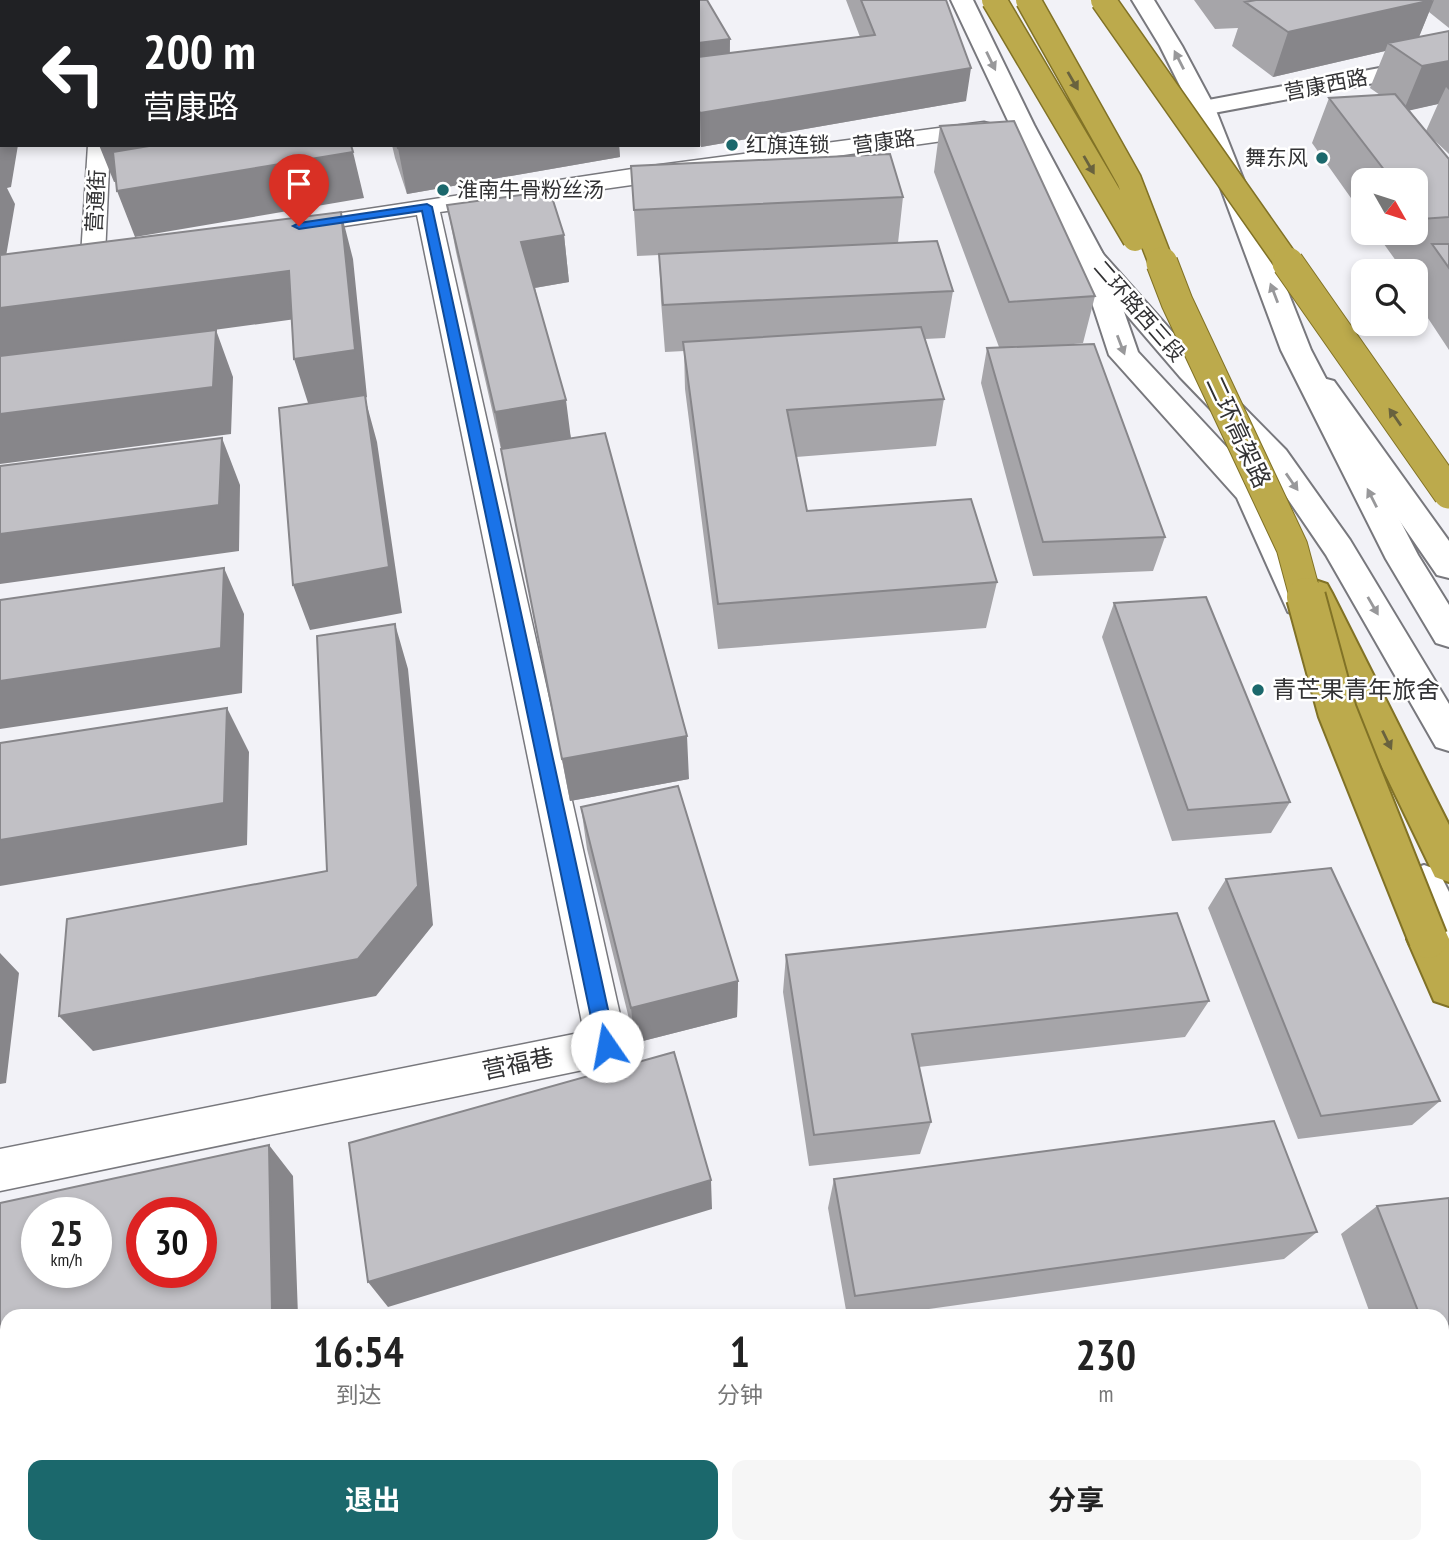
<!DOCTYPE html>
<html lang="zh">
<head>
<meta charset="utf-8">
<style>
  :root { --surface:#fff; --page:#f6f6f6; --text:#222; --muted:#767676; --accent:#1b686c }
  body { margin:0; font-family:"PT Sans Narrow","Noto Sans SC",sans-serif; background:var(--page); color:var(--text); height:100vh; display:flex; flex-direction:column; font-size:26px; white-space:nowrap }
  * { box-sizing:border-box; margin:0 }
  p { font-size:23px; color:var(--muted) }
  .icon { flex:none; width:38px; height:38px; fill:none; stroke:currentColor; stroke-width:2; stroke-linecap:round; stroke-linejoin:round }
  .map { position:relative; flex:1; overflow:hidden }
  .drawer { position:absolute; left:0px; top:1309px; width:1449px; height:245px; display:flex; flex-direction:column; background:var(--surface); border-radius:21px 21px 0 0; box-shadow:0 4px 10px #0003 }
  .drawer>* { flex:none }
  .top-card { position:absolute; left:0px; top:0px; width:700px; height:147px; box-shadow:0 4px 10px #0003; background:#202124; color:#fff; overflow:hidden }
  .needle { width:46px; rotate:129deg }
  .tools { position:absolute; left:1351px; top:168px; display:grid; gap:14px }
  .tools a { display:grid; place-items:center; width:77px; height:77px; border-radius:14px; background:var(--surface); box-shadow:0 4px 10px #0003; font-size:35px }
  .speed { position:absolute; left:21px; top:1197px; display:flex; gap:14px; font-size:35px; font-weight:700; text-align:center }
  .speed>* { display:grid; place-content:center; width:91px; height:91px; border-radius:50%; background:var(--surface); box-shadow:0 4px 10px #0003; line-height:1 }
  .speed small { font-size:18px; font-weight:400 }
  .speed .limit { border:10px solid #d22; background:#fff; color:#111 }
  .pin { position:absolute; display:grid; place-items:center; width:60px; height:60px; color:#fff; margin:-72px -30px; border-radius:50% 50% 50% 0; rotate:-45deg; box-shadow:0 0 7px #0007 }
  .pin .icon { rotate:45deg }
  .me { position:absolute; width:77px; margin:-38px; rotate:348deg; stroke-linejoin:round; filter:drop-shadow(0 0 5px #0008) }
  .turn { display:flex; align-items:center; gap:24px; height:147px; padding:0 28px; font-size:32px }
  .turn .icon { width:91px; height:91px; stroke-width:2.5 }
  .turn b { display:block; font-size:49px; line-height:60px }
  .eta { display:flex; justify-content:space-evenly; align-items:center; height:119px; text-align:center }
  .eta b { font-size:42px; font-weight:700; line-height:49px }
  .button { display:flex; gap:14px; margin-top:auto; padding:14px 28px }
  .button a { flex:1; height:80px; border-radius:14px; background:var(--accent); color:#fff; font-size:28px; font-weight:700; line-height:80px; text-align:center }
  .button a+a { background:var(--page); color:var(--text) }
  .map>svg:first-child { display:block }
</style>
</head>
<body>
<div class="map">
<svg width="1449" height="1554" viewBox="0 0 1449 1554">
  <rect width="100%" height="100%" fill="#f2f2f7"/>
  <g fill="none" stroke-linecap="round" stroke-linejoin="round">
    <defs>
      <path id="minor" d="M96,0h20v2h-20z
        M372,0h40l-42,2z
        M585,0h20l1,2h-20z
        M984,122l8,2 3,5 -3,5 -552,78 187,834 -6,13 -14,6 -607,126v-42l584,-117 -167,-817 -119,18 -9,-2 -3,-5 3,-5 363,-55z
        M88,145h22l-5,111 -3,5 -9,2 -9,-2 -3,-5z"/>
      <path id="tertiary" d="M1449,55v14l-246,46 -8,-2 -4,-5 4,-5 8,-2z
        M1091,249l10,2 4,6 33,95 124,133 55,118 -5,9 -12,4 -12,-4 -51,-114 -128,-143 -32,-98 4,-6z
        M1323,378l11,3 115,160v37l-12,-3 -129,-187 4,-7z
        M1424,865l14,5 11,22v66l-15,-6 -30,-70 6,-12z"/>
      <path id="secondary" d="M951,0h22l61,125 69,129 97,109 86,87 64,90 99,164v47l-13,-4 -110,-192 -62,-91 -84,-87 -103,-120 -67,-132z
        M1132,0h22l28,46 33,62 96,242 107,205 31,50v42l-13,-4 -50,-84 -105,-209 -90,-242 -31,-62z"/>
      <path id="trunk" d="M1315,580l12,4 5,9 117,232v57l-14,-5 -137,-284 5,-9z
        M1428,920l15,6 6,13v67l-15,-5 -27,-62 6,-13z"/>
    </defs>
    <!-- minor casing -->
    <use href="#minor" stroke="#78787d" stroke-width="3"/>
    <!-- tertiary casing -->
    <use href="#tertiary" stroke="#78787d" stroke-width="4"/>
    <!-- secondary casing -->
    <use href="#secondary" stroke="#78787d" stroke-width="4"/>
    <!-- trunk casing -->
    <use href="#trunk" stroke="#817226" stroke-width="4"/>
    <!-- minor -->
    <use href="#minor" fill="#fff" fill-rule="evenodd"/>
    <!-- tertiary -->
    <use href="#tertiary" fill="#fff" fill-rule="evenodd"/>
    <!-- secondary -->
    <use href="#secondary" fill="#fff" fill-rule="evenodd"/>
    <!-- trunk -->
    <use href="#trunk" fill="#bcaa4c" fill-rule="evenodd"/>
    <defs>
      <path id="trunk-bridge-far2" d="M994,0l141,239
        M1028,0l101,180 33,85
        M1103,0l186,265"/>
      <path id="trunk-bridge-far1" d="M1162,263l15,39 115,245 14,52
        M1288,263l161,230"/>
      <path id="trunk-bridge" d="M1306,597l31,114 91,228"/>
    </defs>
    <!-- trunk-bridge-far2 casing -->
    <use href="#trunk-bridge-far2" stroke="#817226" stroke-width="27" stroke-linecap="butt"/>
    <!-- trunk-bridge-far1 casing -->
    <use href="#trunk-bridge-far1" stroke="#817226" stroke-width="33" stroke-linecap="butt"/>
    <!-- trunk-bridge casing -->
    <use href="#trunk-bridge" stroke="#817226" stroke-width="42" stroke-linecap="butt"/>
    <!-- trunk-bridge-far2 -->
    <use href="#trunk-bridge-far2" stroke="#bcaa4c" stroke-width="24"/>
    <!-- trunk-bridge-far1 -->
    <use href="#trunk-bridge-far1" stroke="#bcaa4c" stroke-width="31"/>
    <!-- trunk-bridge -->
    <use href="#trunk-bridge" stroke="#bcaa4c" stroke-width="38"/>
  </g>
  <!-- wall -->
  <path fill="#a6a5a9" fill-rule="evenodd" d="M631,0h76l23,39v14l130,-16 -14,-37h100l20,101 -265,46 -3,-5v-140h-66z
    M1194,0h255v28l-20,-16 -10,25 30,-6v123l-18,-17 18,22v191l-33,-50v-21l7,-15 -24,1 -23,-32h40v-53h-53v35l-51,-72 17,-45 51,-3 -10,-7 15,-37 -112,26 -41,-31 6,-18 -23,1zM1438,104l-12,27 -17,-21z
    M940,126l155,170 -12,47 -19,2 101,192 -12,34 -120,5 -52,-193 6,-35 12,-1 -65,-175z
    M392,145h227l1,12 -213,37 -12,-36z
    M631,166l272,31 -5,46 55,48 -8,47 -20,1 19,60 -8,47 -140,11 11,54 190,71 -11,46 -268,21 -33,-260 -1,-38 -19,1 -4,-51 -2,-46 -22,1z
    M447,205l117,30 5,47 -34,6 36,150 118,341 -119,22 -67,-343 -47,-206z
    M1114,603l176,199 -19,31 -99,8 -70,-204z
    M581,807l157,174 -1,36 -102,26 -48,-194z
    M1226,879l214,222 -28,24 -114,14 -90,-231z
    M786,955l423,46 -24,36 -266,30 12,55 -11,32 -111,12 -26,-174z
    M834,1179l483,53 -33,27 -405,57h-32l-19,-108z
    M1449,1198v356h-34l3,-7h24v-231h-71l-30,-82 36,-28z
    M754,1547h229l1,7h-229z
    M1101,1547h126l2,7h-126z"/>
  <!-- shaded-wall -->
  <path fill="#87868a" d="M0,0h37l1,2h-36v70h-2z
    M113,0h89l-17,2h-72z
    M392,0h21v2h-21z
    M413,0h116v2h-115z
    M1434,0l-18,44 -28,-1 -3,8 -112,26 15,-45z
    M730,39l-1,34 -31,4v-34z
    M1449,61v29l-3,-3 -8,17 -35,8 19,-46z
    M971,68l-5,33 -265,46 -1,-34z
    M0,80h2v65h16l-7,42 -4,1 8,16 -10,58 -5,1z
    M99,145h102l1,25 -88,12z
    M414,145h205l1,12 -213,37 -9,-46z
    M353,152l11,46 -229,39 -18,-46z
    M341,212l12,47 14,138 -2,1 12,44 25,171 -92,17 -17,-45 16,-179 -15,-47z
    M564,235l5,47 -41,7 -7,-47z
    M289,271l14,47 -303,41v-51z
    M216,330l17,47 -2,57 -231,30v-50z
    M566,400l6,47 -69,12 -8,-47z
    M222,438l18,47 -1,66 -239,33v-50z
    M224,568l20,46 -2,79 -242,36v-48z
    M395,624l13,45 25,256 -57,71 -283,55 -34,-35 299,-57z
    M227,708l22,44 -2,93 -247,41v-46z
    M687,736l2,43 -119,22 -8,-42z
    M0,953l19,20 -13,110 -6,1z
    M738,981l-1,36 -102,26 -4,-35z
    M269,1145l24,31 5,140h-54z
    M711,1180l1,29 -324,98 -20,-25z
    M7,1371v30l-7,2v-31z
    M282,1547h28v7h-28z"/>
  <!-- building -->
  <path fill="#c1c0c5" stroke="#87868a" stroke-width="2" fill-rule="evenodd" d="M0,0h11v2h-9v23h-2z
    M130,0h49v2h-64z
    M247,0h81l1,2h-81z
    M413,0h62l1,2h-62z
    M532,0h59v2h-58z
    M646,0h61l23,39 -32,4v-41h-51z
    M861,0h85l25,68 -271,45 -2,-4v-52l177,-22z
    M1256,0h176l-144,32 -43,-30z
    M1449,31v30l-27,5 -34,-23z
    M2,34v46h-2v-45z
    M1395,94l54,65v58l-28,2 -5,-8v-31h-24l-63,-82z
    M1014,121l81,175 -86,6 -69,-176z
    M155,145h196l2,7 -236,39 -4,-39z
    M397,145h17l-16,3z
    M890,154l13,43 -269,13 -3,-44z
    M550,191l14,44 -43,7 45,158 -71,12 -48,-207z
    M341,212l14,138 -61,9 -5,-88 -289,37v-53z
    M937,241l16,50 -290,14 -4,-51z
    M1432,244h17v24z
    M921,327l23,72 -157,11 20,101 164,-12 26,83 -279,22 -35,-262z
    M216,330l-3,57 -213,27v-58z
    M1094,344l71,193 -122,5 -56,-194z
    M365,395l24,172 -96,18 -14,-177z
    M605,433l82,303 -125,23 -61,-310z
    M222,438l-3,67 -219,29v-68z
    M224,568l-3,80 -221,33v-81z
    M1206,597l84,205 -102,8 -74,-207z
    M395,624l23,262 -60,73 -299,57 8,-97 260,-48 -10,-235z
    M227,708l-3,95 -224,37v-97z
    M678,786l60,195 -107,27 -50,-201z
    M1331,868l109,233 -119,15 -95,-237z
    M1177,913l32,88 -297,33 19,88 -117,13 -28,-180z
    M674,1052l37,128 -343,102 -19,-139z
    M1274,1121l43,111 -462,64 -21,-117z
    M269,1145l3,165 -28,6h-237v55l-7,1v-169zM37,1213h59v59h-59zM142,1213h59v59h-59z
    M1449,1198v193l-7,-18v-57h-22l-43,-110z
    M114,1547h168v7h-169z
    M450,1547h225l1,7h-226z
    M758,1547h225l1,7h-225z
    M1129,1547h98l2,7h-97z"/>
  <!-- one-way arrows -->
  <defs><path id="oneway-solid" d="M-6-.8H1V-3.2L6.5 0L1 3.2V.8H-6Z" transform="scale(1.75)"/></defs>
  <g fill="#98989a">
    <use href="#oneway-solid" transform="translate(1179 60) rotate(-117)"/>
    <use href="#oneway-solid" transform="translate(991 61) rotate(64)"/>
    <use href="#oneway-solid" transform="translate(1274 293) rotate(-111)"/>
    <use href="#oneway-solid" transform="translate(1121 345) rotate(69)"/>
    <use href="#oneway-solid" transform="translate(1292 482) rotate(55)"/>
    <use href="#oneway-solid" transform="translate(1372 498) rotate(-117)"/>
    <use href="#oneway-solid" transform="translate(1373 606) rotate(60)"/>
  </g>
  <g fill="#69623e">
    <use href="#oneway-solid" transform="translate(1073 81) rotate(60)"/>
    <use href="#oneway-solid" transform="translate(1089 165) rotate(60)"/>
    <use href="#oneway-solid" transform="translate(1395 417) rotate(-125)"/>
    <use href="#oneway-solid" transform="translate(1387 740) rotate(64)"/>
  </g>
  <!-- route -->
  <path fill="#1a73e8" stroke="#114b97" stroke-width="2" d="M427,204l5,3 184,839 -3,6 -6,2 -7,-2 -3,-6 -175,-835 -123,18 -6,-3 6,-3z"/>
  <!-- markers -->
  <g fill="#1b686c" stroke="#fff" stroke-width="2.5">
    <circle cx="732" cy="145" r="7"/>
    <circle cx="1322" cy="158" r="7"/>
    <circle cx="443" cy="190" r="7"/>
    <circle cx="1258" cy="690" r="7"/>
  </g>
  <g text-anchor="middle" stroke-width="5" stroke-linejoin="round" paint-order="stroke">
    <!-- far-street labels -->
    <g font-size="21" fill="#323234" stroke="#fff">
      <text transform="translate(1326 85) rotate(-11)" y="7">营康西路</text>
      <text transform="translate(884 142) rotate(-8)" y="7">营康路</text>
      <text transform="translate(96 201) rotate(-87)" y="7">营通街</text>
      <text transform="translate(1139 311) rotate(49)" y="7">二环路西三段</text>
    </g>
    <!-- far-poi labels -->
    <g font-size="21" fill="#323234" stroke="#fff" text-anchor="start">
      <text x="746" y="152">红旗连锁</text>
      <text x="1308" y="165" text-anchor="end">舞东风</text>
      <text x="457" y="197">淮南牛骨粉丝汤</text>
    </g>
    <!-- street labels -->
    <g font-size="24" fill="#323234" stroke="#fff">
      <text transform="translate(1238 432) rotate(65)" y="8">二环高架路</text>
      <text transform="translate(518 1064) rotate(-12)" y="8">营福巷</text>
    </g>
    <!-- poi labels -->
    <g font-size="24" fill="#323234" stroke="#fff" text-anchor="start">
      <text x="1272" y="698">青芒果青年旅舍</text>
    </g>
  </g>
</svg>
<div class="tools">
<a><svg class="needle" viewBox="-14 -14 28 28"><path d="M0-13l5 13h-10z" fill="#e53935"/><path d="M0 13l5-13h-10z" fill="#767676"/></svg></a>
<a><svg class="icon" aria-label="search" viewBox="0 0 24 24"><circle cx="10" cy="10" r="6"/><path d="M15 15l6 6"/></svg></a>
</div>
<div class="speed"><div>25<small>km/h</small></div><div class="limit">30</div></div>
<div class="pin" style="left:299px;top:226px;background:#d93025"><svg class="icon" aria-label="arrive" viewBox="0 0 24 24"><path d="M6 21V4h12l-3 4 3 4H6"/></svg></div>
<svg class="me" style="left:607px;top:1046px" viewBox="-20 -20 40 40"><circle r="19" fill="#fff"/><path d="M0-13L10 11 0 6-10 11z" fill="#1a73e8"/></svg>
<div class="top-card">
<div class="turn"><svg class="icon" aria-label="left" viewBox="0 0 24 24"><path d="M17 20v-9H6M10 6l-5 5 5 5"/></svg><div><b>200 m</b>营康路</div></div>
</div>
<section class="drawer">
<div class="eta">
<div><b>16:54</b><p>到达</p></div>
<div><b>1</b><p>分钟</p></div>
<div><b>230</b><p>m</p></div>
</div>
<div class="button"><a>退出</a><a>分享</a></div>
</section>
</div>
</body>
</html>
